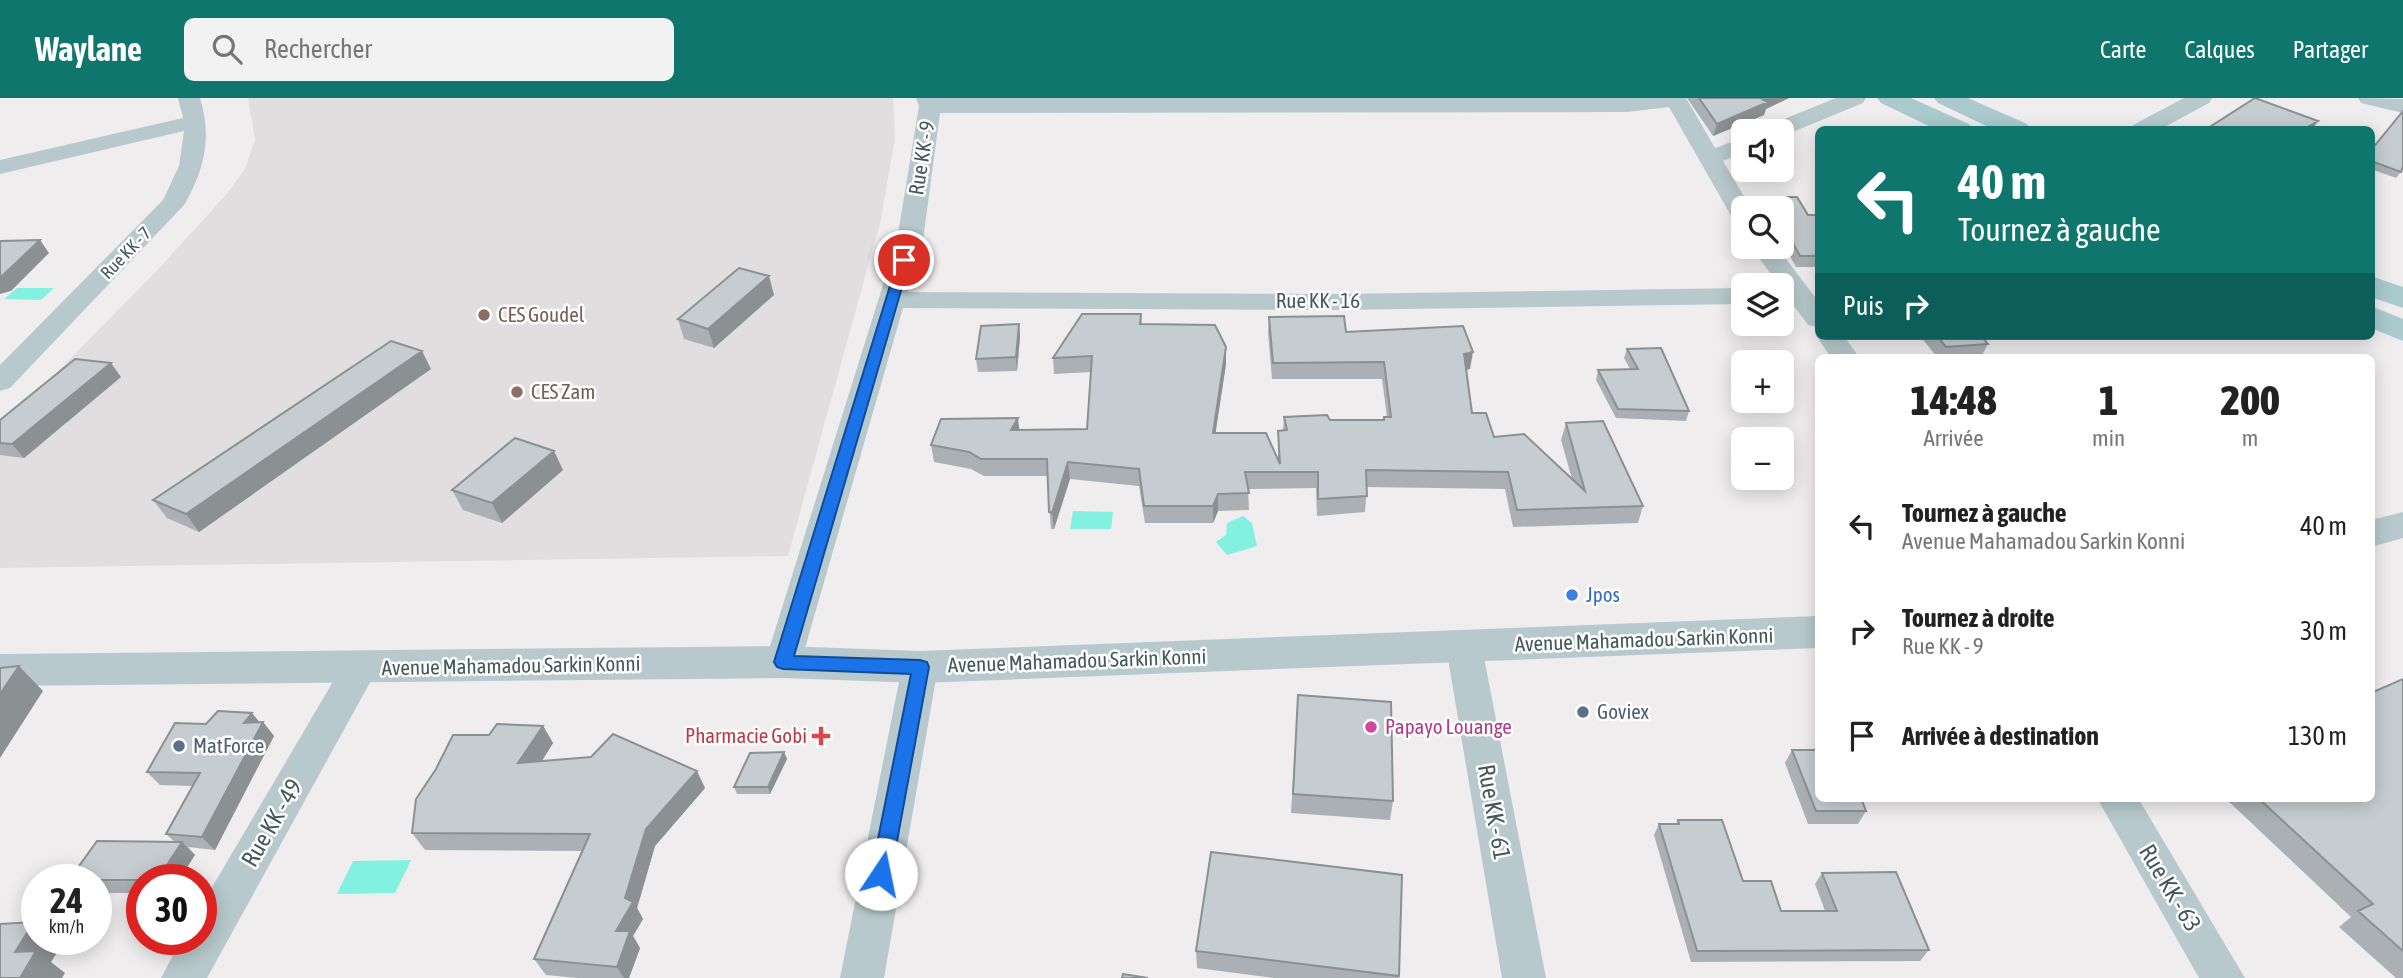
<!DOCTYPE html>
<html lang="fr">
<head>
<meta charset="utf-8">
<style>
  :root { --surface:#fff; --page:#f2f2f2; --text:#222; --muted:#767676; --accent:#0f766e }
  body { margin:0; font-family:"Asap Condensed",sans-serif; background:var(--page); color:var(--text); height:100vh; display:flex; flex-direction:column; font-size:26px; white-space:nowrap }
  * { box-sizing:border-box; margin:0 }
  p { font-size:23px; color:var(--muted) }
  .icon { flex:none; width:38px; height:38px; fill:none; stroke:currentColor; stroke-width:2; stroke-linecap:round; stroke-linejoin:round }
  .map { position:relative; flex:1; overflow:hidden }
  .side { position:absolute; left:1815px; top:256px; width:560px; height:448px; display:flex; flex-direction:column; background:var(--surface); border-radius:10px; box-shadow:0 4px 18px #0003 }
  .side>* { flex:none }
  .top-card { position:absolute; left:1815px; top:28px; width:560px; height:214px; border-radius:10px; box-shadow:0 4px 18px #0003; background:#0f766e; color:#fff; overflow:hidden }
  .controls { position:absolute; left:1731px; top:21px; display:grid; gap:14px }
  .controls a { display:grid; place-items:center; width:63px; height:63px; border-radius:10px; background:var(--surface); box-shadow:0 4px 18px #0003; font-size:35px }
  .speed { position:absolute; left:21px; top:766px; display:flex; gap:14px; font-size:35px; font-weight:700; text-align:center }
  .speed>* { display:grid; place-content:center; width:91px; height:91px; border-radius:50%; background:var(--surface); box-shadow:0 4px 18px #0003; line-height:1 }
  .speed small { font-size:18px; font-weight:400 }
  .speed .limit { border:10px solid #d22; background:#fff; color:#111 }
  .pin { position:absolute; display:grid; place-items:center; width:60px; height:60px; color:#fff; margin:-30px; border:4px solid #fff; border-radius:50%; box-shadow:0 2px 7px #0007 }
  .me { position:absolute; width:77px; margin:-38px; rotate:11deg; stroke-linejoin:round; filter:drop-shadow(0 0 5px #0008) }
  .turn { display:flex; align-items:center; gap:24px; height:147px; padding:0 28px; font-size:32px }
  .turn .icon { width:91px; height:91px; stroke-width:2.5 }
  .turn b { display:block; font-size:49px; line-height:60px }
  .then { display:flex; align-items:center; height:66px; padding:0 28px; background:#0003; gap:14px; font-size:26px }
  .eta { display:flex; justify-content:space-evenly; align-items:center; height:119px; text-align:center }
  .eta b { font-size:42px; font-weight:800; line-height:49px }
  ul { padding:0; list-style:none }
  li { display:flex; align-items:center; gap:21px; height:105px; padding:0 28px }
  li div { flex:1 }
  li b { display:block; font-size:26px }
  li em { font-style:normal }
  header { display:flex; align-items:center; gap:42px; box-sizing:border-box; height:98px; padding:0 35px; background:var(--accent); color:#fff }
  header strong { font-size:33px }
  nav { display:flex; gap:38px; margin-inline-start:auto; font-size:24px }
  .search { width:490px; height:63px; background:var(--page); display:flex; align-items:center; gap:18px; box-sizing:border-box; padding:0 24px; border-radius:10px; color:var(--muted); font-size:26px }
  .map>svg:first-child { display:block }
</style>
</head>
<body>
<header>
<strong>Waylane</strong>
<div class="search"><svg class="icon" aria-label="search" viewBox="0 0 24 24"><circle cx="10" cy="10" r="6"/><path d="M15 15l6 6"/></svg>Rechercher</div>
<nav><a>Carte</a><a>Calques</a><a>Partager</a></nav>
</header>
<div class="map">
<svg width="2403" height="880" viewBox="0 0 2403 880">
  <rect width="100%" height="100%" fill="#f0edee"/>
  <!-- education -->
  <path fill="#e1dee0" d="M248,0h645l2,39 -14,82 -93,337 -788,12v-137l161,-165 65,-71 19,-26 10,-29z"/>
  <!-- water -->
  <path fill="#82f1df" d="M17,190h37l-13,12 -37,-1z
    M1073,413l40,1 -2,17h-41z
    M1243,418l9,7 5,23 -30,9 -11,-13 10,-7 1,-12z
    M411,762l-16,33 -58,1 16,-33z"/>
  <g fill="none" stroke-linecap="round" stroke-linejoin="round">
    <!-- minor -->
    <path fill="#b7c9cc" fill-rule="evenodd" d="M178,0h22c12,39 5,70 -15,106l-175,184 -10,3v-26l163,-165 16,-34 5,-35 -184,43v-14l183,-42z
      M916,0h770l29,50 28,-10v15l-20,8 28,47h-8v16l-9,-3 -65,-114 -42,5 -687,1 -17,127 -15,52 430,2 405,-6v16l-405,6 -435,-2 -102,354 -5,10 -13,4 -13,-4 -5,-10 132,-422 22,-134z
      M1836,0h30l-3,5 -80,33 -1,-5h-18l3,-5z
      M2184,0h28l-3,5 -50,27h-29l3,-5z
      M2358,0l45,1v14l-42,-10z
      M1751,149h26l41,54v26l-10,-2z
      M1818,235v3h26l15,21h-28l-15,-21z
      M1464,535l13,4 5,10 64,331h-44l-56,-331 5,-10z
      M920,555l13,4 5,10 -54,311h-44l62,-311 5,-10z
      M360,556l13,4 5,10 -171,310h-46l20,-38h20v-34l146,-248z
      M2097,700h41l107,180h-46z"/>
    <!-- tertiary -->
    <path fill="#b7c9cc" fill-rule="evenodd" d="M2403,414v26l-32,9v-27z
      M1818,518v32l-898,35 -137,-5 -783,8v-32l783,-8 137,5z"/>
    <!-- primary -->
    <path fill="#abcace" fill-rule="evenodd" d="M1877,0h34l58,26 4,6h-36l-56,-27z
      M1934,0h34l59,26 4,6h-36l-57,-27z
      M2371,178l32,11v21l-32,-11z
      M2371,208l32,13v22l-32,-13z"/>
  </g>
  <!-- wall -->
  <path fill="#aab0b3" d="M1687,0h102l-23,11 -2,6 -51,21z
    M2371,52l30,22 -5,6 -25,-9z
    M1767,99l41,18h10v52h-22l-14,-25v-34h-19z
    M774,197l-60,53 -30,-9 -6,-20z
    M1141,216l1,10 84,23v17l-11,69 63,25v-27l5,-1 1,-13 46,3h53l1,-3h3l-5,-38h-110l-4,-46 1,-16 77,15 124,37 -4,1 6,43 22,24 78,42 -11,-39 5,-17 77,83 -5,17 -125,4 -8,-38 -138,-2 -2,25 -48,4 -1,-28 -68,1 1,21 -31,1 -5,12h-68l-6,-37 -69,-7 -16,50h-3l-4,-53h-63l-13,-7 -37,-7 -3,-17 88,-15 68,-1 4,-57 -37,2 -1,-16z
    M1019,226l1,13 -3,34 -39,1 -2,-13z
    M1920,238h61l7,8 -7,13h-44z
    M1627,251l62,62 -3,10 -70,-3 -20,-38 2,-10 32,-1 -6,-11z
    M431,271l-232,163 -32,-14 -14,-18z
    M121,279l-97,81 -24,-3v-35z
    M563,372l-61,53 -39,-13 -11,-20z
    M2403,581v299h-7l-57,-51 12,-10 -126,-119h146z
    M1298,597l95,106 -3,19 -99,-7z
    M263,624l11,14 -59,114 -27,-3 7,8 -53,25v13h-46v-13l79,-38 -9,-8 27,-48 -33,-1 -13,-13 59,-48z
    M543,628l10,17 -11,18 163,27 -50,58 -18,62 6,11 -10,17 7,12 -11,30h-52l-31,-3 -12,-16 49,-108 -158,-1 -13,-17 24,-64 53,-34z
    M1792,652l74,61 -8,13h-50l-23,-61z
    M784,654l3,7 -17,35h-33l-3,-7z
    M1678,722l65,61 38,30h44l-10,-27 7,-11 107,77 -9,11 -229,1 -37,-127 5,-11h17z
    M1196,853l203,25 -1,2h-124l-77,-10z"/>
  <!-- shaded-wall -->
  <path fill="#8b9092" d="M1767,0h22l-23,11 -2,6 -51,21 4,-12z
    M2318,23l-6,9h-10z
    M40,142l9,13 -38,38 -11,3v-16z
    M769,178l5,19 -60,53 -6,-19z
    M1019,226l1,13 -3,34 -1,-14z
    M1226,249v17l-13,86v-17z
    M422,253l9,18 -232,163 -13,-18z
    M1473,254l-3,17 -9,1 3,-16z
    M111,265l10,14 -97,81 -12,-14z
    M1018,320l2,17 -9,-5z
    M554,353l9,19 -61,53 -10,-20z
    M1068,364l2,17 -16,50 -2,-16z
    M1218,396v17l-5,12v-17z
    M19,568l24,25 -43,67v-64z
    M252,615l10,12 1,-3 11,14 -59,114 -13,-13 42,-114z
    M543,628l10,17 -24,38 -11,-18z
    M784,654l3,7 -17,35 -2,-7z
    M697,673l8,17 -50,58 -18,62 6,11 -10,17 7,12 -11,30h-5l-7,-11 -1,-36 30,-102z
    M182,744l13,13 -16,25h-22z
    M34,824l3,3v15h19l6,5 -11,17 14,11 -3,5h-42l-5,-26z"/>
  <!-- building -->
  <path fill="#c6cdd0" stroke="#8b9092" stroke-width="2" d="M1699,0h68l-4,2 5,2 -51,22z
    M2255,0l63,23 -16,9h-97z
    M2403,13v55l-2,6 -30,-11v-11z
    M1767,99h30l11,18h10v41h-18l-18,-33v-15h-9z
    M40,142l-39,37 -1,1v-37z
    M739,170l30,8 -61,53 -30,-10z
    M1082,216h59l-1,10 75,1 11,22 -13,86h53l14,31 -2,-33 9,-1 -3,-13 43,-2 3,5h54v-3h7l-7,-55 -111,1 -4,-46 75,-1 2,16 117,-6 10,26 -9,2 8,59h14l8,24 30,-3 61,57 -19,-68 37,-2 40,85 -126,4 -9,-38 -142,-2 1,26 -49,3v-27h-73l4,21 -31,1 -5,12h-69l-5,-37 -71,-7 -16,51 -3,-1 -2,-53h-66l-12,-7 -38,-7 10,-26 77,-1 -7,12 76,-1 5,-73 -39,2z
    M1019,226l-3,33 -40,2 5,-33z
    M1937,238h44l7,8 -42,3z
    M391,243l31,10 -236,163 -33,-14z
    M1661,250l28,63 -71,-2 -20,-39 40,-1 -11,-20z
    M75,261l36,4 -99,81 -12,-1v-23z
    M515,340l39,13 -62,52 -40,-13z
    M19,568l-19,28v-26z
    M2403,581v272l-45,-40 15,-7 -115,-106h113v-105z
    M1298,597l93,7 2,99 -100,-7z
    M218,613l34,2 -8,10 19,-1 -61,115 -36,-3 34,-61 -53,-1 28,-49 31,1z
    M497,626l46,2 -25,37 73,-6 22,-23 84,37 -51,58 -21,69 8,4 -17,29h14l-13,36 -83,-8 56,-125 -178,-1 4,-34 20,-30 17,-34h36z
    M1792,652h26v48h43l5,13h-50z
    M784,654l-16,35h-34l16,-34z
    M1678,722h44l21,61h28l10,30h56l-15,-38 74,-1 33,78 -232,1 -38,-127h20z
    M97,743l85,1 -25,38h-88z
    M1211,754l191,23 -3,101 -203,-25z
    M34,824l-19,30 21,-1 -16,27h-20v-54z
    M1123,876l25,4h-26z"/>
  <!-- route -->
  <path fill="#1a73e8" stroke="#114b97" stroke-width="2" d="M904,158l6,4 -116,396 126,4 7,2 2,5 -38,207 -3,7 -7,2 -7,-2 -3,-7 40,-200 -128,-5 -6,-2 -3,-5 124,-402z"/>
  <!-- markers -->
  <g fill="#8d6e63" stroke="#fff" stroke-width="2.5">
    <circle cx="484" cy="217" r="7"/>
    <circle cx="517" cy="294" r="7"/>
  </g>
  <circle fill="#3f7fe0" stroke="#fff" stroke-width="2.5" cx="1572" cy="497" r="7"/>
  <g fill="#5c6f8a" stroke="#fff" stroke-width="2.5">
    <circle cx="1583" cy="614" r="7"/>
    <circle cx="179" cy="648" r="7"/>
  </g>
  <circle fill="#d1479c" stroke="#fff" stroke-width="2.5" cx="1371" cy="629" r="7"/>
  <path fill="#e0444e" stroke="#fff" stroke-width="2.5" d="M817.5 627.5h7v7h7v7h-7v7h-7v-7h-7v-7h7z"/>
  <g text-anchor="middle" stroke-width="5" stroke-linejoin="round" paint-order="stroke">
    <!-- far-street labels -->
    <g font-size="18" fill="#44595c" stroke="#fff">
      <text transform="translate(126 155) rotate(-46)" y="6">Rue KK - 7</text>
    </g>
    <!-- street labels -->
    <g font-size="21" fill="#44595c" stroke="#fff">
      <text transform="translate(922 60) rotate(-81)" y="7">Rue KK - 9</text>
      <text x="1318" y="210">Rue KK - 16</text>
      <text transform="translate(1644 542) rotate(-2)" y="7">Avenue Mahamadou Sarkin Konni</text>
      <text transform="translate(1077 563) rotate(-2)" y="7">Avenue Mahamadou Sarkin Konni</text>
      <text transform="translate(511 568) rotate(-1)" y="7">Avenue Mahamadou Sarkin Konni</text>
    </g>
    <!-- education labels -->
    <g font-size="21" fill="#785e54" stroke="#fff" text-anchor="start">
      <text x="498" y="224">CES Goudel</text>
      <text x="531" y="301">CES Zam</text>
    </g>
    <!-- shop labels -->
    <g font-size="21" fill="#366cbe" stroke="#fff" text-anchor="start">
      <text x="1586" y="504">Jpos</text>
    </g>
    <!-- service labels -->
    <g font-size="21" fill="#4e5e75" stroke="#fff" text-anchor="start">
      <text x="1597" y="621">Goviex</text>
      <text x="193" y="655">MatForce</text>
    </g>
    <!-- hotel labels -->
    <g font-size="21" fill="#b23c85" stroke="#fff" text-anchor="start">
      <text x="1385" y="636">Papayo Louange</text>
    </g>
    <!-- health labels -->
    <g font-size="21" fill="#be3a42" stroke="#fff" text-anchor="end">
      <text x="807" y="645">Pharmacie Gobi</text>
    </g>
    <!-- near-street labels -->
    <g font-size="24" fill="#44595c" stroke="#fff">
      <text transform="translate(1494 714) rotate(80)" y="8">Rue KK - 61</text>
      <text transform="translate(272 725) rotate(-60)" y="8">Rue KK - 49</text>
      <text transform="translate(2170 790) rotate(59)" y="8">Rue KK - 63</text>
    </g>
  </g>
</svg>
<div class="controls">
<a><svg class="icon" aria-label="sound" viewBox="0 0 24 24"><path d="M4 9h4l5-4v14l-5-4H4zM17 9q2 3 0 6"/></svg></a>
<a><svg class="icon" aria-label="search" viewBox="0 0 24 24"><circle cx="10" cy="10" r="6"/><path d="M15 15l6 6"/></svg></a>
<a><svg class="icon" aria-label="layers" viewBox="0 0 24 24"><path d="M12 4l9 5-9 5-9-5zM3 14l9 5 9-5"/></svg></a>
<a>+</a>
<a>−</a>
</div>
<div class="speed"><div>24<small>km/h</small></div><div class="limit">30</div></div>
<div class="pin" style="left:904px;top:162px;background:#d93025"><svg class="icon" aria-label="arrive" viewBox="0 0 24 24"><path d="M6 21V4h12l-3 4 3 4H6"/></svg></div>
<svg class="me" style="left:881px;top:776px" viewBox="-20 -20 40 40"><circle r="19" fill="#fff"/><path d="M0-13L10 11 0 6-10 11z" fill="#1a73e8"/></svg>
<div class="top-card">
<div class="turn"><svg class="icon" aria-label="left" viewBox="0 0 24 24"><path d="M17 20v-9H6M10 6l-5 5 5 5"/></svg><div><b>40 m</b>Tournez à gauche</div></div>
<div class="then">Puis<svg class="icon" aria-label="right" viewBox="0 0 24 24"><path d="M7 20v-9h11M14 6l5 5-5 5"/></svg></div>
</div>
<section class="side">
<div class="eta">
<div><b>14:48</b><p>Arrivée</p></div>
<div><b>1</b><p>min</p></div>
<div><b>200</b><p>m</p></div>
</div>
<ul>
<li><svg class="icon" aria-label="left" viewBox="0 0 24 24"><path d="M17 20v-9H6M10 6l-5 5 5 5"/></svg><div><b>Tournez à gauche</b><p>Avenue Mahamadou Sarkin Konni</p></div><em>40 m</em></li>
<li><svg class="icon" aria-label="right" viewBox="0 0 24 24"><path d="M7 20v-9h11M14 6l5 5-5 5"/></svg><div><b>Tournez à droite</b><p>Rue KK - 9</p></div><em>30 m</em></li>
<li><svg class="icon" aria-label="arrive" viewBox="0 0 24 24"><path d="M6 21V4h12l-3 4 3 4H6"/></svg><div><b>Arrivée à destination</b></div><em>130 m</em></li>
</ul>
</section>
</div>
</body>
</html>
